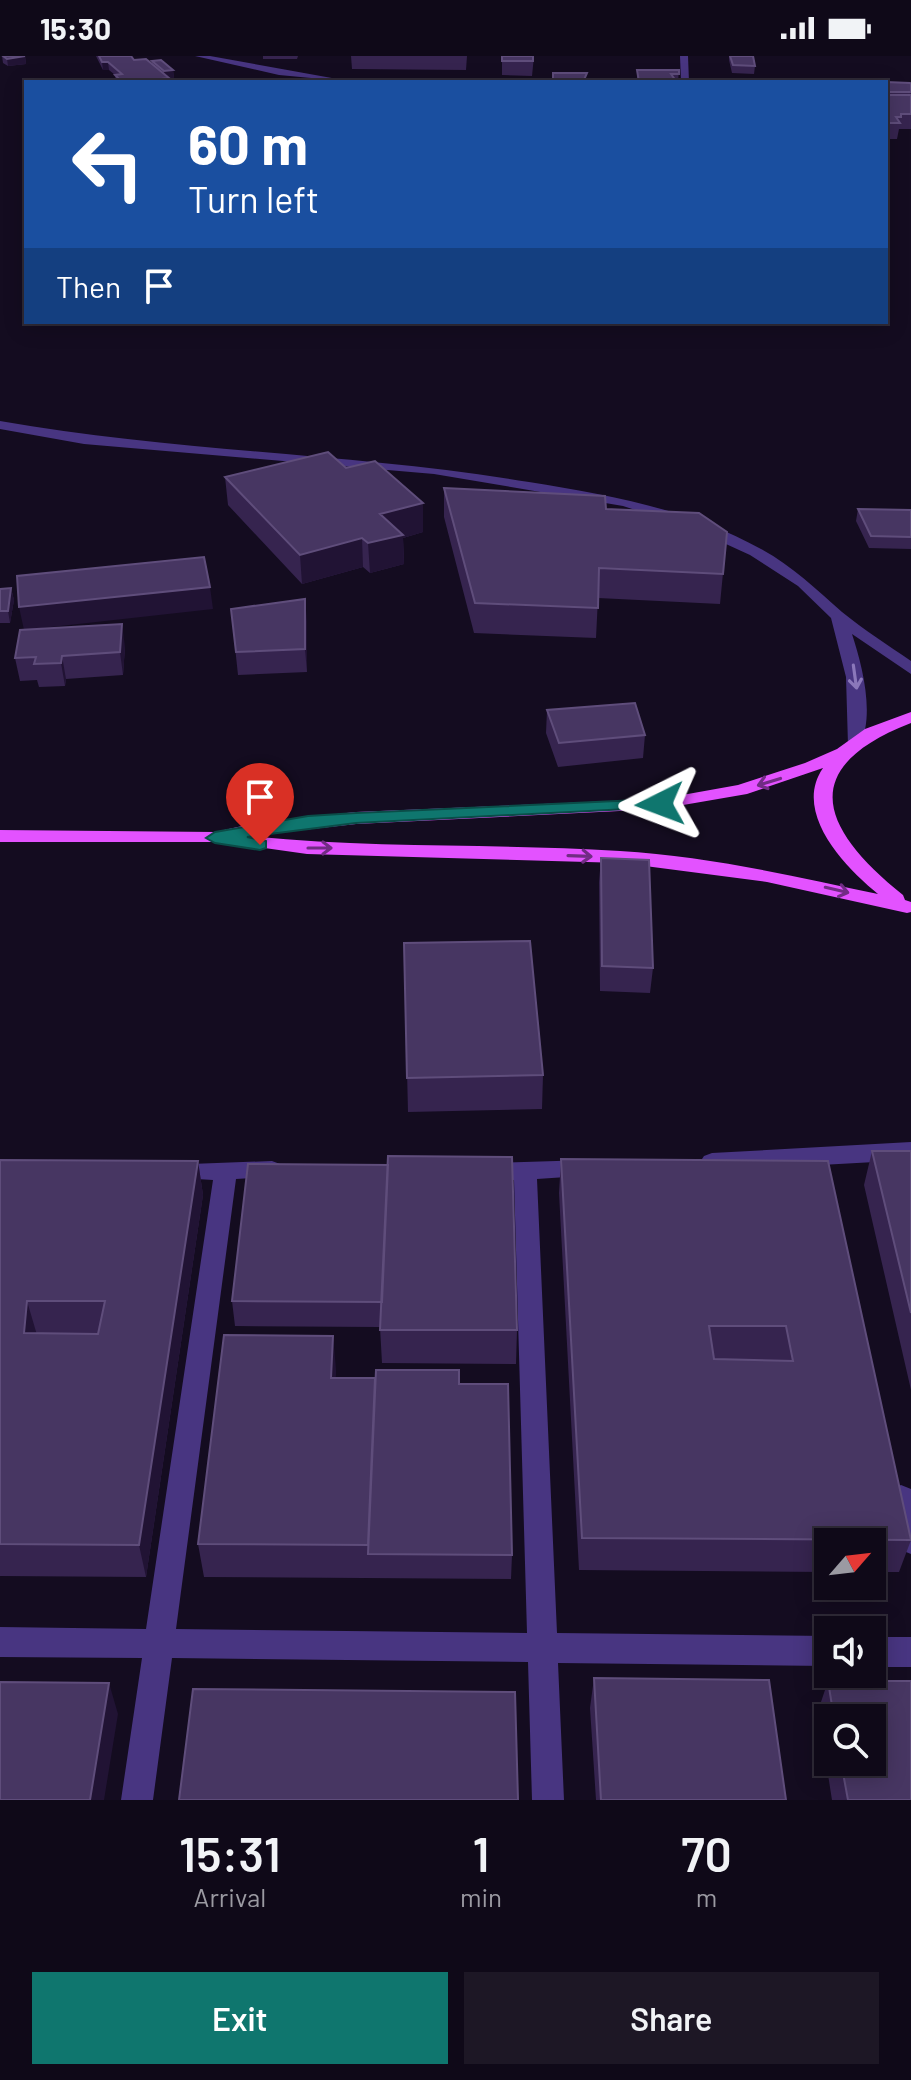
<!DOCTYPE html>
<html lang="en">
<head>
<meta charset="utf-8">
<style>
  :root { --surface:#0f0918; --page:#1d1725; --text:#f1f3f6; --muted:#9b9aa2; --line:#2f2a37; --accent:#0f766e }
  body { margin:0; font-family:Barlow,sans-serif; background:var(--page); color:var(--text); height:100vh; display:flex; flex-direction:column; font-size:30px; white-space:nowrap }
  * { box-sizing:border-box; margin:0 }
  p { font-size:26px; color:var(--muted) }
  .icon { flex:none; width:44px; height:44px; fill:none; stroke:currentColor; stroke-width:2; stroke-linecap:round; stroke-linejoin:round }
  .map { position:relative; height:1744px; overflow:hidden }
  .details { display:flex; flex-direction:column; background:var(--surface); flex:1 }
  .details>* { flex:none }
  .banner { position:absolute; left:24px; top:24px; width:864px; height:244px; border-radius:0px; box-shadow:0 4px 20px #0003,0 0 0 2px var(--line); background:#1a4fa0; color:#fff; overflow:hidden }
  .needle { width:52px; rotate:62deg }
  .tools { position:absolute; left:814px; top:1472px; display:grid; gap:16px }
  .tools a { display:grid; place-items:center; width:72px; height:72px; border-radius:0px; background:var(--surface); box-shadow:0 4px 20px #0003,0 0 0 2px var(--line); font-size:40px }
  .pin { position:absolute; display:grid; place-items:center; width:68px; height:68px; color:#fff; margin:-82px -34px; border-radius:50% 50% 50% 0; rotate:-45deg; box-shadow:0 0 8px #0007 }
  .pin .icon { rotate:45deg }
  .me { position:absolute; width:88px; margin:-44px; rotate:267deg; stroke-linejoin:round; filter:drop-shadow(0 0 6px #0008) }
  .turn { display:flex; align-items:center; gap:28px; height:168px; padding:0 32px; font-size:36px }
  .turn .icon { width:104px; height:104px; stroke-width:2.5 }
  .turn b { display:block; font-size:56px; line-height:68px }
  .then { display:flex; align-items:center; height:76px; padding:0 32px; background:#0003; gap:16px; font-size:30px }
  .eta { display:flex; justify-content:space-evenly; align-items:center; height:136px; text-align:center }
  .eta b { font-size:48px; font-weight:600; line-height:56px }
  .cta { display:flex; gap:16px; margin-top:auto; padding:16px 32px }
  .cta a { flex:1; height:92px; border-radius:0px; background:var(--accent); color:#fff; font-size:32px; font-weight:600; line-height:92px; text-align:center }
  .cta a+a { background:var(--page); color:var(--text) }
  .status { display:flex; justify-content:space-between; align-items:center; height:56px; padding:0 40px; background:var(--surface); direction:ltr }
  .status svg { height:22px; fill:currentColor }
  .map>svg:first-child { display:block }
</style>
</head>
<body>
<div class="status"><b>15:30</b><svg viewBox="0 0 49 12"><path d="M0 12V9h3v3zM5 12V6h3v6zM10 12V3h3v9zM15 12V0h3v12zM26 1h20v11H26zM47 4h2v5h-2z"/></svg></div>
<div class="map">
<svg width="911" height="1744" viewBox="0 0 911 1744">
  <rect width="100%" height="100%" fill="#140c20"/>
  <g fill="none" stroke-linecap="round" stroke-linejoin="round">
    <!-- street -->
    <path fill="#483581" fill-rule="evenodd" d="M195,0h15l144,26 -75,-7z
      M680,0h8l1,26h-8z
      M0,365c175,31 354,32 529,61 80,13 160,27 232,67 31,17 55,40 81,63 22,18 46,33 69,49v13l-59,-40c10,31 23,80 8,111h-12l-2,-68 -15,-59 -33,-32 -48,-31 -59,-27 -68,-22 -189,-32 -350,-30 -84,-15z
      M911,1086v18l-199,11 -8,-3 -4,-6 4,-6 8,-3z
      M588,1104l8,3 4,6 -4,6 -59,4 20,454 271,3v30l-270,-3 6,137h-32l-4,-138 -356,-4 -19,142h-32l21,-142 -142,-1v-30l146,2 67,-449 -49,-3 -4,-6 4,-6 108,-4 8,3 4,6 -4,6 -44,3 -60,450 351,4 -13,-453 -34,-2 -4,-6 4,-6 8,-3z
      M901,1429l10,4v65l-10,-4c-7,-16 -17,-45 -10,-61z
      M872,1581h39v30h-39z"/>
    <!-- primary -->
    <path fill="#e352ff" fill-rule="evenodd" d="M911,656v11c-116,45 -90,106 -8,172l2,5 6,2v10l-4,1 -140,-31 -145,-19 -315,-9 -85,-12h-222v-12l215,2 46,-10 95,-10 304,-13 78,-14 67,-22 32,-14 28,-20zM823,712c-31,45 23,100 55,126 -85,-18 -171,-38 -258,-43 -123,-8 -247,-2 -371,-15l107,-12 304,-15 87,-15z"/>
  </g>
  <!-- wall -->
  <path fill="#36244f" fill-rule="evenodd" d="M2,0h23l1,8 -18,2 -5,-3z
    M96,0h35l3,4 18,4v-3l21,9 1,8h-5v4h-53l-1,-7 -6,-5h-6z
    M263,0h35l-1,3h-34z
    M351,0h116l-1,14 -114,-1z
    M502,0h32l-2,20 -30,-1z
    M729,0h24l2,10 -1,8 -22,-1 -3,-13z
    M637,14h42l-1,12h-41z
    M886,26l25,2v45h-12l-2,10h-11z
    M225,421l198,55 -20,6 1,26 -34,9 -7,-6 -61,17 -74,-79z
    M444,432l283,44 -7,72 -122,-6 -2,40 -122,-5 -30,-116z
    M858,453l53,1v39l-42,-1 -13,-27z
    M11,532l3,12 -4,23h-10v-34z
    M231,553l76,12v51l-69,3z
    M125,591l-2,28 -57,4 -1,7 -26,1 -2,-7 -17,1 -5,-23z
    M547,654l98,25 -2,23 -85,9 -12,-34z
    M601,802l52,110 -3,25 -50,-2 -1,-109z
    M404,887l139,132 -1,34 -134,3z
    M872,1095h39v239l-47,-205z
    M561,1103l267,2 83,379 -12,32h-27v-30h-44v30l-249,-2 -20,-377z
    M0,1104l198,1 5,34 -57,382 -146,-1z
    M248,1108l269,166 -1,34 -134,-1 -2,-36 -145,-1 -3,-25z
    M336,1313l-1,9 124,6 53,171 -1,24 -307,-2 -6,-33z
    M594,1622l192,122h-190l-6,-92z
    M828,1625h83v119h-79l-14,-89zM828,1662h44v44h-44z"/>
  <!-- shaded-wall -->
  <path fill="#211334" d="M25,0l1,8 -18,2 -1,-7z
    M102,6h6l1,8h-6z
    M173,14l1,8h-5v4h-32l28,-3 -1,-8z
    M423,447v29l-20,6 1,26 -34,9 -2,-30 12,-29z
    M362,482l1,29 -61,17 -2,-29z
    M210,531l3,22 -189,21 -5,-23z
    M11,532l3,12 -4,23 -2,-12z
    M305,543l2,22v51l-2,-23z
    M122,568l3,23 -2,28 -3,-23z
    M62,600l4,23 -1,7 -4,-23z
    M198,1105l5,34 -57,382 -7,-32z
    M27,1245l10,34 -13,-2z
    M333,1280l3,33 -2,42 -3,-33z
    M109,1627l9,31 -14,86h-14z"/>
  <!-- building -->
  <path fill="#473662" stroke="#5f4d7b" stroke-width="2" fill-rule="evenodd" d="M3,0h22l-18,3z
    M99,0h32l3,4 12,-1 23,19 -32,4h-15l-7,-7 7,-1 -14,-12h-6z
    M502,0h31v5h-31z
    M730,0h23l2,10 -22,-1z
    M161,4l12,10 -9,1 -12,-10z
    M637,14h42v4h-8l5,7 -37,1z
    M553,17h34l-3,7h4v2h-35z
    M886,26l24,1 1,1v8h-25z
    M886,39h25v19h-10v3h-5l4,6h-14z
    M328,396l18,16 29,-7 48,42 -43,11 23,21 -35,8 -6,-5 -62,17 -75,-78z
    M444,432l161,8 1,13 93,4 28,19 -4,42 -124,-6 -1,40 -123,-5z
    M858,453l53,1v27l-40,-1z
    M204,501l6,30 -191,20 -2,-31z
    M11,532l-3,23h-8v-22z
    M305,543v50l-69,3 -5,-43z
    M122,568l-2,28 -58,4 -1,7 -27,1 2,-7 -21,1 5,-28z
    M635,647l10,32 -86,8 -12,-33z
    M601,802l48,2 4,108 -51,-2z
    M530,885l13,134 -136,3 -3,-135z
    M872,1095h39v162z
    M388,1100l124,1 5,173h-137z
    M561,1103l267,2 83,379 -329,-2zM709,1270h77l7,35 -79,-2z
    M0,1104l198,1 -59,384 -139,-1zM27,1245h78l-7,33 -74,-1z
    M248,1108l140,1 -6,137 -150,-1z
    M224,1279l109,1 -2,42h44l-7,167 -170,-1z
    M376,1314h83v14h49l4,171 -144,-1z
    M594,1622l175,2 17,120h-185z
    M828,1625h83v119h-63l-7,-38h31v-44h-38z
    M0,1626l109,1 -19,117h-90z
    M193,1633l322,3 3,108h-339z"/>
  <!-- one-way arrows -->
  <defs><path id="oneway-shaft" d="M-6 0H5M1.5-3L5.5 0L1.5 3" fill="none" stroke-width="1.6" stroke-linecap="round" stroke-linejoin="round" transform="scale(2)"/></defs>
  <use stroke="#8b78ba" href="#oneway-shaft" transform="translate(855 621) rotate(82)"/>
  <g stroke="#712c84">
    <use href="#oneway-shaft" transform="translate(769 726) rotate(163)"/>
    <use href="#oneway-shaft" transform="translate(320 792)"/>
    <use href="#oneway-shaft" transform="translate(580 800) rotate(2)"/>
    <use href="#oneway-shaft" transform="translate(837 834) rotate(13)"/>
  </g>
  <!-- route -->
  <path fill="#0f766e" stroke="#0a4d48" stroke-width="2" d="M660,743l8,5 -2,3 -310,16 -109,14 19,4v7l-6,2 -45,-7 -9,-5 9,-6 93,-16 48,-3z"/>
</svg>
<div class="tools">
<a><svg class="needle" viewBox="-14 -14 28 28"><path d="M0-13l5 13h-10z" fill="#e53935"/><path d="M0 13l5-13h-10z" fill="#9b9aa2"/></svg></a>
<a><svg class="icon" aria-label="sound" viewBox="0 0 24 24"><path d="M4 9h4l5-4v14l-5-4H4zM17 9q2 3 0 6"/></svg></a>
<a><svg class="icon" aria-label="search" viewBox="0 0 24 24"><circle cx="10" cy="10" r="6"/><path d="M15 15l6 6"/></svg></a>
</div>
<div class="pin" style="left:260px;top:789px;background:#d93025"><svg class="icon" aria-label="arrive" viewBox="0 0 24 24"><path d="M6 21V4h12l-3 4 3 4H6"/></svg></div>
<svg class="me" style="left:660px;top:748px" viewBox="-20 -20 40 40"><path d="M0-17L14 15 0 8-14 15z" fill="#0f766e" stroke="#fff" stroke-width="4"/></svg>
<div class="banner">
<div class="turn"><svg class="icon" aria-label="left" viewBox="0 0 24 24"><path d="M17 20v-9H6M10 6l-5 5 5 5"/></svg><div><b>60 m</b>Turn left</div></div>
<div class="then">Then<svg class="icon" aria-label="arrive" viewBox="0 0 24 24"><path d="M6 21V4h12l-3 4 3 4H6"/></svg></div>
</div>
</div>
<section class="details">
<div class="eta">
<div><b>15:31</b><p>Arrival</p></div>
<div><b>1</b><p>min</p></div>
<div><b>70</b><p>m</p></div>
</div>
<div class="cta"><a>Exit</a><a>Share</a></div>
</section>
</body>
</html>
